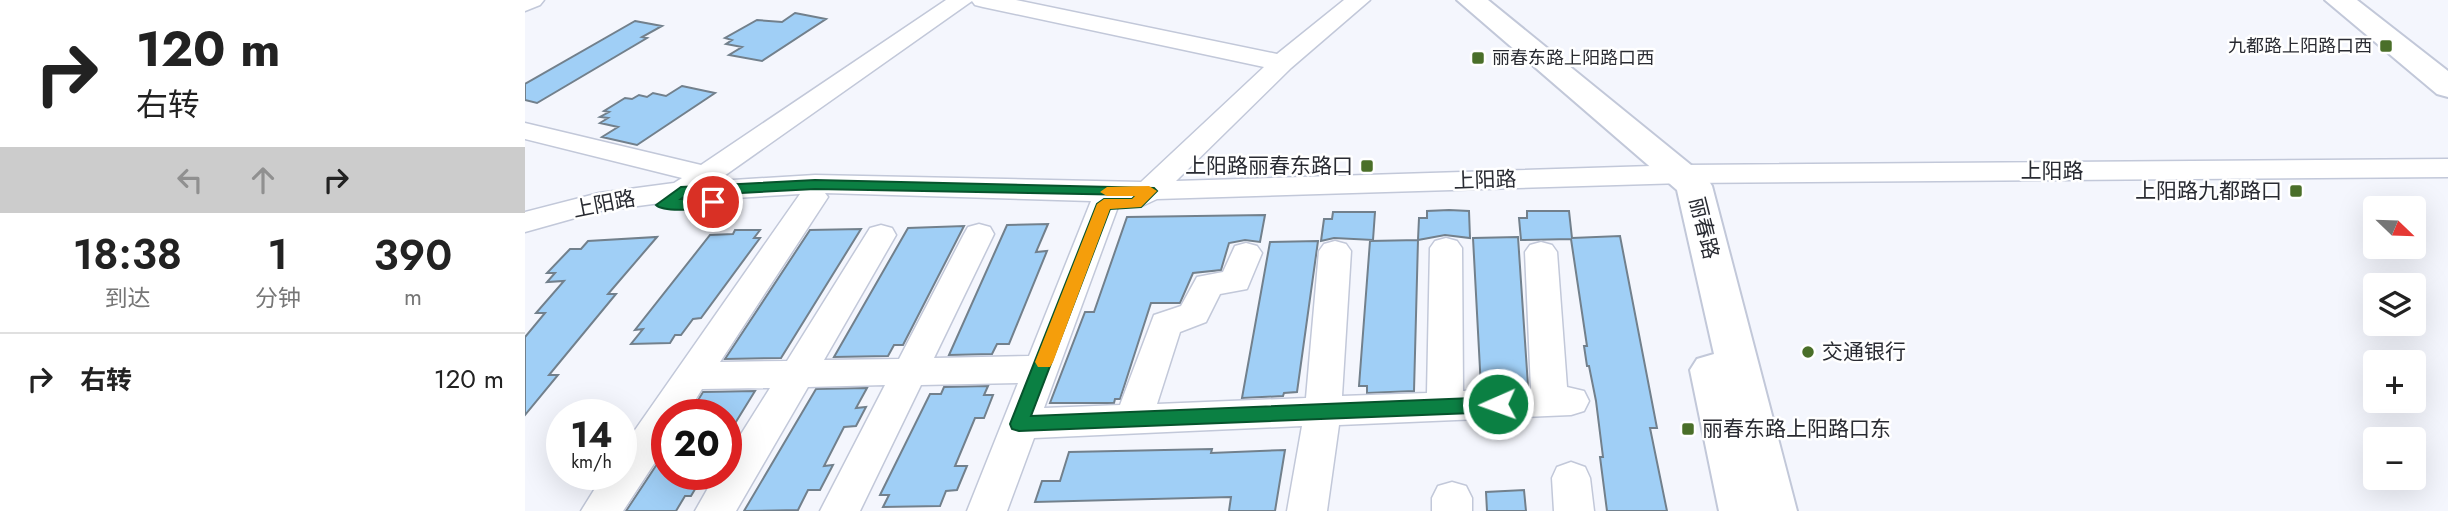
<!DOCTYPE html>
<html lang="zh">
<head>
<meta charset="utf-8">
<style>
  :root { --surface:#fff; --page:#f2f2f2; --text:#222; --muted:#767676; --line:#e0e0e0 }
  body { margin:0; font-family:Jost,"Noto Sans SC",sans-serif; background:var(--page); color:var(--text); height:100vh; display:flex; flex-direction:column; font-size:26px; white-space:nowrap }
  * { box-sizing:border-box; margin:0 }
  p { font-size:23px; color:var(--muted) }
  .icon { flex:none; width:38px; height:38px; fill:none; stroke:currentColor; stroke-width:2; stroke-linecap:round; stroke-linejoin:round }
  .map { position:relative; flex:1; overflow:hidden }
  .side { display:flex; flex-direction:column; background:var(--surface); width:525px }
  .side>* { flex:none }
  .hud { background:#fff; color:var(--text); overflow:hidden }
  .needle { width:46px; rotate:113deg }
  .controls { position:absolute; left:1838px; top:196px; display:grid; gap:14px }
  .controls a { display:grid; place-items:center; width:63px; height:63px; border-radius:7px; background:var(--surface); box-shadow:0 7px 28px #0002; font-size:35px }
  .speed { position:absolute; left:21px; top:399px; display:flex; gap:14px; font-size:35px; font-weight:700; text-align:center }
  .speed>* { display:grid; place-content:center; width:91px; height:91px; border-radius:50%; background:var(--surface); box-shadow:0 7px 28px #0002; line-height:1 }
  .speed small { font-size:18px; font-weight:400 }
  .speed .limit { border:10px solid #d22; background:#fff; color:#111 }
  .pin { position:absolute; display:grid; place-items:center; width:60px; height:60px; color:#fff; margin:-30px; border:4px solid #fff; border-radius:50%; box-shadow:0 2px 7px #0007 }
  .me { position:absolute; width:77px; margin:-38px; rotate:268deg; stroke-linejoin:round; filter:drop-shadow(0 0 5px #0008) }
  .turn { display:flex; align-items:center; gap:24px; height:147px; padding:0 21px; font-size:32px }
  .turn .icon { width:91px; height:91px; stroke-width:2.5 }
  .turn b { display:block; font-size:49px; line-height:60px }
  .lanes { display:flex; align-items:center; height:66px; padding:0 21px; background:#0003; justify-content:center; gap:35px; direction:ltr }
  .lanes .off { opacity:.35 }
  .eta { display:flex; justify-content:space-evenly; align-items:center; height:119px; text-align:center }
  .eta b { font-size:42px; font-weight:600; line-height:49px }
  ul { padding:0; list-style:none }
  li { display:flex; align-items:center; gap:21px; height:91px; padding:0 21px; border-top:2px solid var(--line) }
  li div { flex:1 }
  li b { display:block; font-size:26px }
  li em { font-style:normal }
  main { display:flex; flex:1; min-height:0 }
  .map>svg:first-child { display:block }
</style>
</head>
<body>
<main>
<section class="side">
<div class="hud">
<div class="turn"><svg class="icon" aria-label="right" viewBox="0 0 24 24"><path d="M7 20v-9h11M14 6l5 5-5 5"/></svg><div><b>120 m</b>右转</div></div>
<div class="lanes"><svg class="icon off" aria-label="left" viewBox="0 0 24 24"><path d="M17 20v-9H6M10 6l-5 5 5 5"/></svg><svg class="icon off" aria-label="ahead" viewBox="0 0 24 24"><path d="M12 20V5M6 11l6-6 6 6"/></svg><svg class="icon" aria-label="right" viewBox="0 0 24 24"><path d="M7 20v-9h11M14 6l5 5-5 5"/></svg></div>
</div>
<div class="eta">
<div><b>18:38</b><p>到达</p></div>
<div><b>1</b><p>分钟</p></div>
<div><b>390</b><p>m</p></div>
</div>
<ul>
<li><svg class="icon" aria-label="right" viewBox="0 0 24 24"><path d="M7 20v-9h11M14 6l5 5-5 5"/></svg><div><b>右转</b></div><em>120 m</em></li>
</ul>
</section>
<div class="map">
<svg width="1923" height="511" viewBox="0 0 1923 511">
  <rect width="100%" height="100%" fill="#f4f6fd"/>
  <!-- building -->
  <path fill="#a0cff6" stroke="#72808c" stroke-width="2" d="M270,13l31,6 -64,42 -33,-6 13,-8 -16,-3 6,-4 -7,-2 32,-18 25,2z
    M110,21l27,5 -20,11 5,1 -110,65 -12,-3v-16z
    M157,86l33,7 -78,52 -35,-8 16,-10 -18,-4 8,-5 -8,-1 9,-5 -5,-1 21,-13 7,1 7,-4 8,2 6,-4 13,3z
    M924,210l20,1 1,27 -25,-3 -27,5 1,-22h8v-7z
    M1002,211h42l3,27 48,-2 37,192h-7l17,83h-60l-7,-54h3l-7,-56 -7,-35h-2l-3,-20h3l-16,-107 -50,1 -2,-22h8z
    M808,212h42l-2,28 -39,-2 -13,3 3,-22h8z
    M740,215l-5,27 -15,-2 -16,3 -8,27 -28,3 -13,30h-29l-31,96h-5l-1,4h-64l35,-91h9l33,-95z
    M523,224l-12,28 11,-1 -38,93h-12l-5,10 -43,1 58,-130z
    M439,226l-61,119h-9l-6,11 -54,1 74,-129z
    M336,229l-80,129 -56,1 85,-129z
    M210,230h25l-6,8h6l-59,80 -8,1 -12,16h-6l-5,8 -39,1 12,-15 -8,1 75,-95 23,-1z
    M132,237l-49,57h8l-67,81h9l-33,40v-78l20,-24h-9l28,-32 -17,1 8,-9h-8l23,-24h11l7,-8z
    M993,237l10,149 -47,2 -8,-150z
    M893,240l-4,151 -47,2v-7h-8l11,-145z
    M793,241l-21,151 -13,1 -1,3 -41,2 28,-156z
    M463,386l-4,9h9l-9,23h-9l-20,48h12l-10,24 -11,1 -6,15 -57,1 6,-12h-9l50,-101h11l3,-7z
    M342,388l-11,20 10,-1 -10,19 -12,1 -20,39 9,-1 -13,25h-12l-10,20 -54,1 72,-122z
    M230,391l-29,47v-23h-37l14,-23z
    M142,449v25h37l-13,22h-6l-9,15h-50z
    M687,449l-1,4 74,-3 -10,61h-46l2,-14 -196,5 7,-21h18l9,-29z
    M999,490l2,21h-39l-1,-19z"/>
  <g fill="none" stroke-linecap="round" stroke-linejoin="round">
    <defs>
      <path id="minor" d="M0,0h19l-4,5 -15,6z
        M421,0h70l261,54 67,-54h26l-79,68 -115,113 508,-16 764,-6v18l-764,6 -527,16 -15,7 -13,-6 -12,1 2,3 -75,204 76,-3 34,-90 27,-9 16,-29 26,-5 12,-26 11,-3 11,3 5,7 -15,36 -27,5 -14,28 -26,10 -23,72 149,-6 13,-147 5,-7 11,-3 11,3 5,7 -9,145 85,-3 3,-145 5,-7 11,-3 11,3 5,7 1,143 68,-2 -6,-137 5,-7 11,-3 11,3 5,7 10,135 17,4 5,10 -5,10 -13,4 -232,10 -12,86h-40l15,-85 -268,12 -27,73h-40l51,-128 -97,2 -61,126h-40l65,-126 -77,2 -72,124h-41l21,-37h10v-16l44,-70 -68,1 -16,26h-19v29l-44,67h-42l23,-37h17v-24l179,-256 -132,8 -68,9 -75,21v-20l74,-19 75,-10 8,-5 -157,-39v-16l176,42zM447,1l3,4 8,2 281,60 -123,115 -326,-7 -98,6zM300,193l266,8 -62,155 -95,2 60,-124 -4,-7 -11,-3 -11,3 -4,7 -65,125 -75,1 72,-125 -4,-7 -11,-3 -11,3 -83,133 -67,1 108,-165z
        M1046,462l14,5 5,11 4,33h-40l-2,-33 5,-11z
        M927,482l14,4 6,12v13h-40v-13l6,-12z"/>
      <path id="major" d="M932,0h31l219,178 5,8 85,325h-78l-29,-141 7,-11 17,-5 -37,-164z
        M1800,0h32l91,71v26l-11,-3z"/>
    </defs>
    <!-- minor casing -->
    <use href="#minor" stroke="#c2c8d9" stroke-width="3"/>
    <!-- major casing -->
    <use href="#major" stroke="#c2c8d9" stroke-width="4"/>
    <!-- minor -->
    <use href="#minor" fill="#fff" fill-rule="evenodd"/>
    <!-- major -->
    <use href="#major" fill="#fff" fill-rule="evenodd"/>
  </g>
  <!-- route -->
  <path fill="#0b8043" stroke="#07532c" stroke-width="2" d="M290,180l339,8 3,3 -16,16 -31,2 -79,207 467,-19 6,2 3,5 -3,5 -6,3 -479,19 -7,-2 -2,-5 87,-220 7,-5h28l4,-4 -321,-6 -130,7 -4,3h38l2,3c-8,8 -57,11 -65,3l25,-18z"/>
  <!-- slow -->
  <path fill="#f59e0b" d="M624,186l8,5 -16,16 -31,2 -57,153 -3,5h-12l-3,-5 62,-158 7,-5h28l3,-3h-28l-7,-4 7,-5z"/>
  <!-- markers -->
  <g fill="#4a6f29" stroke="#fff" stroke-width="2.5">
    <rect x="1854" y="39" width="14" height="14" rx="3.5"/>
    <rect x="946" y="51" width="14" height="14" rx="3.5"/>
    <rect x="835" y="159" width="14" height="14" rx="3.5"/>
    <rect x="1764" y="184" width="14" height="14" rx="3.5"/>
    <circle cx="1283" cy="352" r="7"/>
    <rect x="1156" y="422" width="14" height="14" rx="3.5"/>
  </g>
  <g text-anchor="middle" stroke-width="5" stroke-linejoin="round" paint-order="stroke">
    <!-- far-poi labels -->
    <g font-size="18" fill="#292b32" stroke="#fff" text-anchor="end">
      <text x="1847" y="52">九都路上阳路口西</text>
      <text x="967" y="64" text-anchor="start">丽春东路上阳路口西</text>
    </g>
    <!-- poi labels -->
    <g font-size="21" fill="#292b32" stroke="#fff" text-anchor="end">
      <text x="828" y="173">上阳路丽春东路口</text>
      <text x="1757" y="198">上阳路九都路口</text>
      <text x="1297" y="359" text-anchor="start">交通银行</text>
      <text x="1177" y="436" text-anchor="start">丽春东路上阳路口东</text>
    </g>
    <!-- street labels -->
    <g font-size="21" fill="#292b32" stroke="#fff">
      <text x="1527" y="178">上阳路</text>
      <text transform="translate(960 180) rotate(-2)" y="7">上阳路</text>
      <text transform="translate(79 204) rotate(-11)" y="7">上阳路</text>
      <text transform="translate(1179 228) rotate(76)" y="7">丽春路</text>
    </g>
  </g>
</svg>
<div class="controls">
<a><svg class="needle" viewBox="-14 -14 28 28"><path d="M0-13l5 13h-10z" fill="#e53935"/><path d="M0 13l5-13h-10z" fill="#767676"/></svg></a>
<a><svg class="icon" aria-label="layers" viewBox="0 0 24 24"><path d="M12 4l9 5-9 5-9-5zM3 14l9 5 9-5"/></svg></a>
<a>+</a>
<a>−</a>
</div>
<div class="speed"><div>14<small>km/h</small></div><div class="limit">20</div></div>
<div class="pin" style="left:188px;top:202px;background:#d93025"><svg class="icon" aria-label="arrive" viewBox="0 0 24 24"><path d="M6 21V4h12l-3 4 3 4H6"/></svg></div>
<svg class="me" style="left:973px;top:404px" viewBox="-20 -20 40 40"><circle r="17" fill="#0b8043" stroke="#fff" stroke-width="3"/><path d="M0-11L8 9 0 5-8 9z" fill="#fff"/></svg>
</div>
</main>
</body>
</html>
